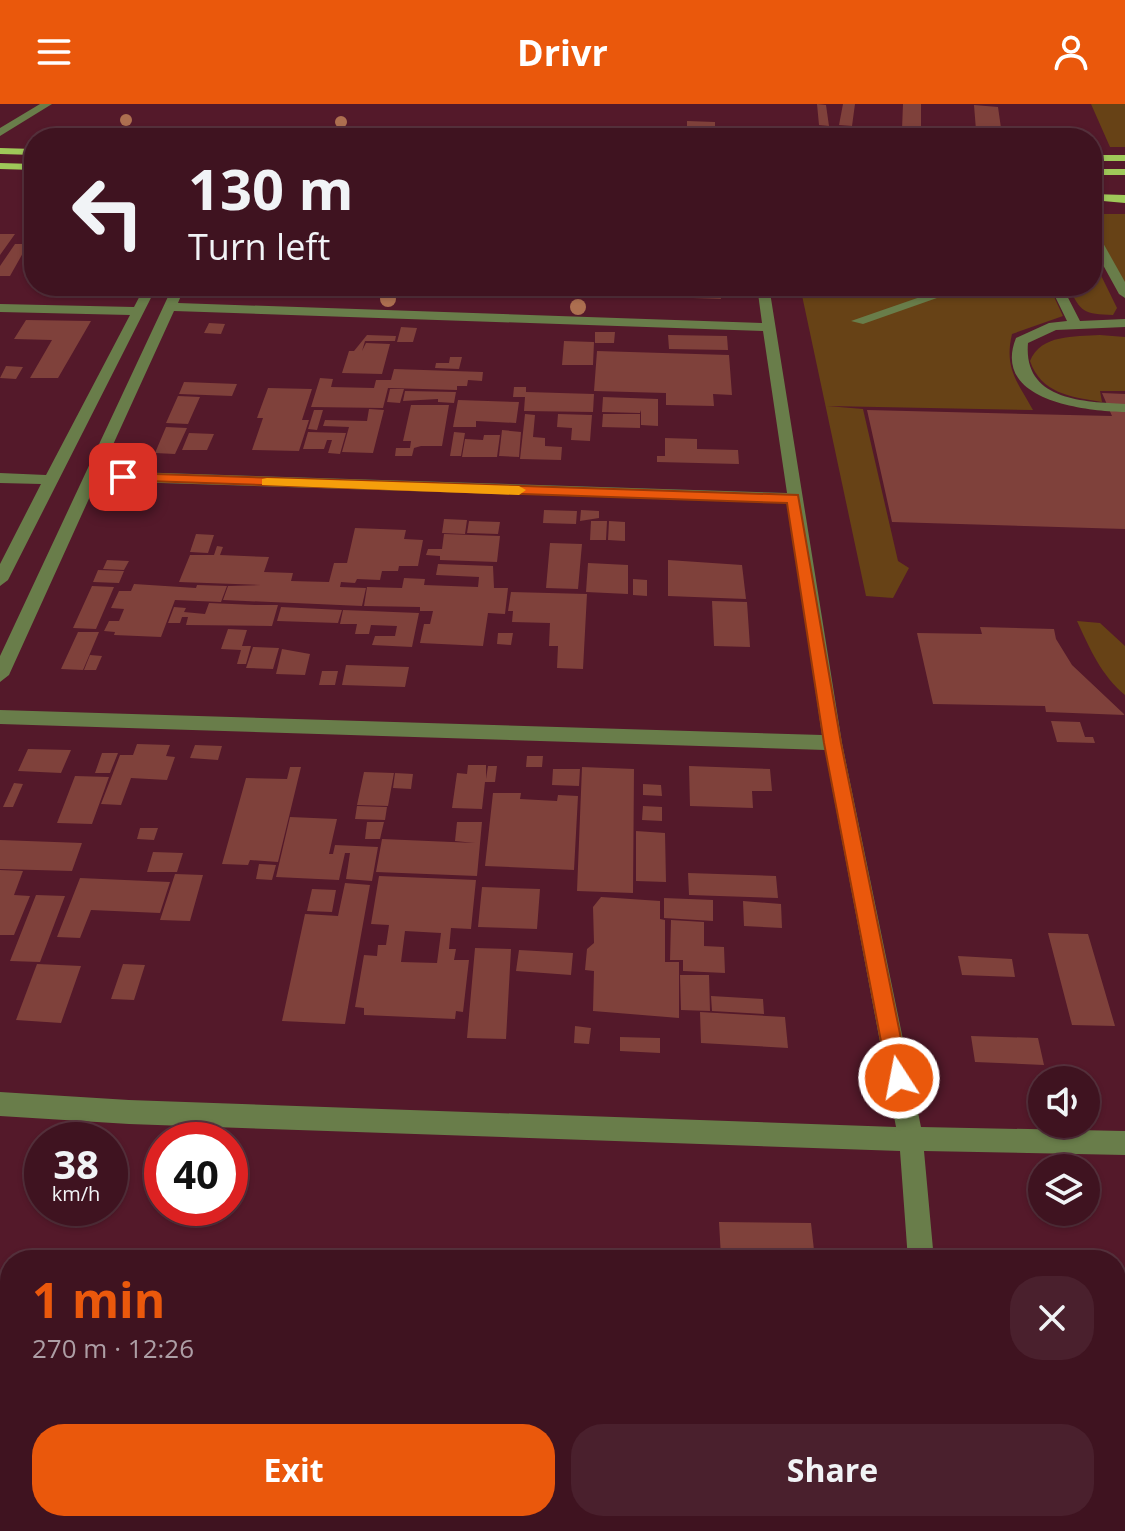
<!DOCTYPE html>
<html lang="en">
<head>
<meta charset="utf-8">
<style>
  :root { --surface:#3f1320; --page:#4a202d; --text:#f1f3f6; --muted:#ad9ea5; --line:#58323e; --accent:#ea580c }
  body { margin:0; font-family:"Open Sans",sans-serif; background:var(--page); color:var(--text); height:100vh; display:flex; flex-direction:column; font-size:30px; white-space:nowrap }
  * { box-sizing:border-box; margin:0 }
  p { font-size:26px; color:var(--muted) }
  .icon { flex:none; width:44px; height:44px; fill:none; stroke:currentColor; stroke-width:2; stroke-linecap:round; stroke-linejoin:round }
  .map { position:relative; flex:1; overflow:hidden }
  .side { position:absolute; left:0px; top:1146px; width:1126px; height:282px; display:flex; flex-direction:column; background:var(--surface); border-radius:32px 32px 0 0; box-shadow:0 2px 6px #0004,0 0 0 2px var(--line) }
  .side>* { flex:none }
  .top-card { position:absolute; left:24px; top:24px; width:1078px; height:168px; border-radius:32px; box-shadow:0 2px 6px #0004,0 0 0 2px var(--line); background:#3f1320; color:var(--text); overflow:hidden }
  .tools { position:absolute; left:1028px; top:962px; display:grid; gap:16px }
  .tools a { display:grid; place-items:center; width:72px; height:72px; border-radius:50%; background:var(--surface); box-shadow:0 2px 6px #0004,0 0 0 2px var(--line); font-size:40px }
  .speed { position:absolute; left:24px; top:1018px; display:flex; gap:16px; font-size:40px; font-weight:700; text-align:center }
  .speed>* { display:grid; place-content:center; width:104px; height:104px; border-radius:50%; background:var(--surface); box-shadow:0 2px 6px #0004,0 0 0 2px var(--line); line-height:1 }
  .speed small { font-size:20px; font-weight:400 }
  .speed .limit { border:12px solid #d22; background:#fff; color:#111 }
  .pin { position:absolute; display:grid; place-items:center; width:68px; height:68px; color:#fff; margin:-34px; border-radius:16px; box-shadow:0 4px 12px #0006 }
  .me { position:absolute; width:88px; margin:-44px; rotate:349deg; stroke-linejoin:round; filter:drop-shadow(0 0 6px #0008) }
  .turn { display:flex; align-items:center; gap:28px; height:168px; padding:0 32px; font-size:36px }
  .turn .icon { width:104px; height:104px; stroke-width:2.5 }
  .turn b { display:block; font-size:56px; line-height:68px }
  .round { display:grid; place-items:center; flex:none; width:84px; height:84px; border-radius:32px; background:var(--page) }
  .headline { display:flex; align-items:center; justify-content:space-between; height:136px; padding:0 32px }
  h1 { font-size:48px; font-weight:700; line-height:60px; color:var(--accent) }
  .action { display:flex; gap:16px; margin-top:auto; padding:16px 32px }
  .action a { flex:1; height:92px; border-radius:32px; background:var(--accent); color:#fff; font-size:32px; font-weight:700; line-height:92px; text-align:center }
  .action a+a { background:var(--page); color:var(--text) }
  header { display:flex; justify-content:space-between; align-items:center; height:104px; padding:0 32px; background:var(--accent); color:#fff; font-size:36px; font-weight:700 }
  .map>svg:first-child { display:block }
</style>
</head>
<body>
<header><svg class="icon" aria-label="menu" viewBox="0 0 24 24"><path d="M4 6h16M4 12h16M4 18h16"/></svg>Drivr<svg class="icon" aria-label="person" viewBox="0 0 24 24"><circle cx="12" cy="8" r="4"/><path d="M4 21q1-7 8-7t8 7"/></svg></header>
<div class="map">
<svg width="1125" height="1427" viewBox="0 0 1125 1427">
  <rect width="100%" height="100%" fill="#54192a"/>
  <!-- green -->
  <path fill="#674216" d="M1091,0h34v43h-15z
    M1092,110h33v70l-33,-59z
    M1092,153l25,51 -4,7c-29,-1 -32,-2 -45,-29h24z
    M800,182h249l14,30 -51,18c-8,34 5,47 21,76l-206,-4 36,3 35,152 11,7 -16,30 -27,-2z
    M1100,231l25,2v54h-25l2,11c-32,-5 -61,-9 -72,-41 11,-27 44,-24 70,-26z
    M1077,517l23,2 25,23v49c-24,-20 -35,-46 -48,-74z
    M0,1203l10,1v93h-10z
    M0,1395l10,1v22h95l-2,9h-103z"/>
  <!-- building -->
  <path fill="#7f413b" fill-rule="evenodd" d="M817,0l9,1 3,21 -10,-1z
    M843,0h12l-3,22 -13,-1z
    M903,0h18v27l-19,-2z
    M974,1l24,2 3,21 -25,2z
    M687,17l28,1v7l-28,-1z
    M959,25h9l3,9 -41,-1 -1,-5 31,1z
    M857,26l38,1 4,5h-40z
    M1008,29l60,1 1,4h-58z
    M0,130h15l-15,21z
    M15,140h13l-18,32h-10v-10z
    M522,182l30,1 -1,7 -30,-1z
    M691,182h29l1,13 -29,-1z
    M26,216l65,1 -33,57h-28l22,-38 -38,-1z
    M209,219l16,1 -4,10 -17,-1z
    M401,223l16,1 -4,14h-16z
    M595,228h20l-1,11h-19z
    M367,231l29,1 -1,5h-30l-3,10 4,-8 24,1 -8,30 -40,-1 7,-22h5z
    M668,231l59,1 1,14 -59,-1z
    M564,237l30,1 -1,23h-31z
    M597,247l132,4 3,40 -19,-1 1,12 -48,-1v-12l-72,-2z
    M450,253h12l-3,12 -24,-1 1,-5h13z
    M6,262l17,1 -7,12 -16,-1z
    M394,265l89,3 -1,9 -14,-1 -1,6h-10v4l-69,-2 -5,20 -72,-1 9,-29 13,1 -2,8 43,1 2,-8h15z
    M184,278l53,2 -5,12 -53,-2z
    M514,283h12v5l68,2 -1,18 -69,-1 1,-14h-12z
    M268,284l44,1 -10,31h7l-10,31 -47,-1 11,-32h-6z
    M390,285h14l-4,14 -13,-1z
    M405,287l51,1 -2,11 -16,-1v-3l-35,2z
    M1102,289l23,1v135l-233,-7 -25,-112 245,6z
    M178,292l22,1 -12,27 -22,-1z
    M603,293l55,2v27l-17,-1v-15l-1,3 -38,-1z
    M458,296l61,2 -3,21 -40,-2v6h-23z
    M411,301h38l-7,41h-21l-7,2 -2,8h-17l1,-8h14l1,-7h-8z
    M369,305l15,1 -11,43 -31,-1 7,-25 -26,-1 2,-6 42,1z
    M314,306h9l-6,20 -9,-1z
    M525,310l10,1 -2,22 12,1v8l17,1 -1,13 -41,-1z
    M558,310l34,1 -2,26 -19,-1 1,-12 -15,-1z
    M603,310h37v14l-38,-1z
    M166,323l21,1 -12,26 -20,-1z
    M502,326l19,2 -2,25 -20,-1z
    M308,328l38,1 -6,21 -12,-1 4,-13h-5l-3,9h-21z
    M454,328l11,1 -4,23h-11z
    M189,329l25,1 -7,16h-25z
    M484,331h16l-3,22h-35l3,-18 18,1z
    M665,334l32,1v10l41,1 1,14 -82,-2v-6h8z
    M544,406l33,1 -1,13 -33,-1z
    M581,406l18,1v7l-19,3z
    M444,415l23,1 -2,14 -23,-1z
    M469,417l31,1 -2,12 -31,-1z
    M591,417h16l-1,19h-16z
    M609,417l16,1v19l-17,-1z
    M355,424l51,2 -2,9 19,1 -5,26h-19l-1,5h-16l-2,9 -23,-1 -2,4 -14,-1 -1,5 26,1 -4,18 -139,-6 5,-14 33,-1 -82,-3 11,-27h24l3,-9 6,1 -3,8 49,2 -5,15 29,1 -2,8 38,1 5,-19h13z
    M196,430l18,1 -6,18 -18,-1z
    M444,430l56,2 -3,26 -57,-2v-4l-14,-1 2,-6h14z
    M550,439l32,1 -4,45 -32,-1z
    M107,456l22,1 -5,9 -21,-1z
    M668,456l74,5 4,34 -78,-3z
    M588,459l40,2v29l-42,-2z
    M438,460l55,2 1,22h14l-3,26 -17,-1 -5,33 -63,-3 4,-19h6l3,-13h-13v-4l-56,-1 3,-19 35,1 2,-10 21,1 -1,6 54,2 1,-10 -43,-2z
    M98,466l26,1 -5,12 -26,-1z
    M633,475l14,1v16l-14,-1z
    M134,480l62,4 1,-3 30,1 -6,16 -46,-2 -14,37 -47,-2 1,-3 -11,-1 5,-10h10l5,-12 -13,-1 8,-17h12z
    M92,482l22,1 -18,42 -23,-1z
    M511,488l76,2 -4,75 -26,-1 1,-22h-9l1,-23 -38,-1 1,-11h-5z
    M712,497l35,1 3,45 -36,-1z
    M209,499l46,2h23l-6,21 -86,-1 2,-8h-6l-2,6h-12l6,-16 12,1 -2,4 21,2z
    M281,503l61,3 -4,13 -61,-2z
    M343,506l76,3 -7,34 -40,-2 3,-9h20l2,-10 -26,-1 -2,9h-14l2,-10h-17z
    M980,523l74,2 2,10 16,26 53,50 -79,-3 -1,-6 -112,-2 -16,-71 65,1z
    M228,525l19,1 -5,16h9l-5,18h-9l4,-14 -20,-1z
    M78,528h21l-16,38 -22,-1z
    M498,529h15l-2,12 -14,-1z
    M253,543l26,1 -6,21 -27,-1z
    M282,545l28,5 -5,21 -29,-1z
    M90,551l12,1 -6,14h-12z
    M346,561l63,2 -4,20 -63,-2z
    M322,567h16l-3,14h-16z
    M1051,617l29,1 5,15h8l2,6 -38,-1z
    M137,640l33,1 -4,11 9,1 -8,23 -36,-2 -10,27 -20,-1 19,-49h13z
    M195,641l27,1 -4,14 -28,-2z
    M28,645l43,1 -10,23 -43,-2z
    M102,649h16l-8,20h-15z
    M527,652h16l-1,11h-16z
    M468,661h18v14l2,-13h9l-2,16h-10l-3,27 -30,-1 5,-35 10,1z
    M689,662l81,3 2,22h-20l1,17 -63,-2z
    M290,663h11l-23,95 -28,-2 -2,5 -26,-1 24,-86 41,1z
    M582,663l52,2 -1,124 -56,-2z
    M553,665h27l-1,17 -27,-1z
    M364,668l30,1 -6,33 -31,-1z
    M395,669l18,1 -2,15 -18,-1z
    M75,672l34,1 -17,47 -35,-1z
    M14,679l9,1 -10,23h-10z
    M643,680l18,1 1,11 -19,-1z
    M493,689h28l-1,6 37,2 1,-6 20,1 -4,74 -89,-4z
    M357,702l30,1 -2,13 -30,-1z
    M643,702l19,1v14l-20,-1z
    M290,713l47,2 -8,35h4l2,-9 43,2 -6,34 -26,-2 4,-26h-5l-6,27 -63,-3z
    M367,718h17l-4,17h-15z
    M457,718h25l-5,54 -101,-4 6,-33 93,4 -20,-2z
    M140,724h18l-4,12 -17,-1z
    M636,727l29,2 1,49 -30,-1z
    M0,736l82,3 -10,28 -72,-2z
    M153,748l30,1 -6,19h-30z
    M259,760l17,1 -4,15 -16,-1z
    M0,766l23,1 -9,24 16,1 -16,39h-14z
    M688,769l88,3 2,22 -89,-3z
    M175,770l28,1 -13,46 -30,-1z
    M379,772l97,4 -5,49 -20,-1 -2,21h7l-2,11h15l-6,52 -7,-1 -1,8 -91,-4v-7l-9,-1 9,-52 13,1 1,-11h8l3,-20 -18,-1zM405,827l36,2 -4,30 -36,-1z
    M80,774l90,4 -10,31 -69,-3 -11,28 -23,-1z
    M345,779l25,2 -25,139 -63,-3 23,-107 33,2z
    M482,783l58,2 -3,40 -59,-2z
    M312,785l24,1 -4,22 -25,-1z
    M36,791l29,1 -25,66 -30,-1z
    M601,793l59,4v18l5,1v42h14v56l-86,-7 1,-40 -9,-1 2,-21 7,-6 -1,-36z
    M664,794l49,2v21l-49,-3z
    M743,797l38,3 1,24 -38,-2z
    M671,816l33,2v24l20,1 1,26 -42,-2v-11h-13z
    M1048,829l40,1 27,92 -43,-1z
    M475,844l36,1 -5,90 -39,-1z
    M519,846l54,3 -2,22 -55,-4z
    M958,852l54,3 3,18 -53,-2z
    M37,860l44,2 -20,57 -45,-3z
    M123,860l22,1 -11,35 -23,-1z
    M680,871h29l1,36 -29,-1z
    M711,892l52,3 1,15 -52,-3z
    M700,908l85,5 3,31 -87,-5z
    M575,922l16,2 -2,16 -15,-1z
    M971,932l67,2 6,27 -69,-3z
    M620,933l40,1v15l-40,-2z
    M719,1118l92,1 4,36 -94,-2z
    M33,1148l37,2 -2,6h-38z
    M1116,1283h9v123h-9z
    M320,1418h137l-1,9h-137z
    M652,1418h126v9h-126z"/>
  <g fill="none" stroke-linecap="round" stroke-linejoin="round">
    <!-- minor -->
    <path fill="#697d4a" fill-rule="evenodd" d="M40,0h12l-52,32v-8z
      M1092,126l6,4 27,48v16l-6,-4 -27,-49z
      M145,182h12l-149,294 -8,6v-22l41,-80 -41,-1v-10l46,2 84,-160 -130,-3v-8l134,3z
      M173,182h12l-7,17 584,20 -5,-37h12l73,457 79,384 204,4v24l-201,-4 10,109h-26l-8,-109 -771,-27 -129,-8v-24l129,8 767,27 -71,-377 -825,-26v-14l822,25 -34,-232 -691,-22 -88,194 -9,7v-26zM174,207l589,20 24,162 -686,-22z
      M952,182h19l-108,38 -12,-3z
      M1050,182h12l18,35 45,-2v8l-69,3 -28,13c-5,57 54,59 97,61v8c-40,-1 -134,-11 -109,-74l33,-15 18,-2z
      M929,1418h30l1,9h-30z"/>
    <!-- major -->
    <path fill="#9fc859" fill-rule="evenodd" d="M0,44l34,1v6l-34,-1z
      M1092,51h33v6h-33z
      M0,59l34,1v6l-34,-1z
      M1092,65h33v6h-33z
      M1092,90l33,1v8l-33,-3z"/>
  </g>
  <!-- trees -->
  <g fill="#ad6f50">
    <circle cx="126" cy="16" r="6"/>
    <circle cx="341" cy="18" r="6"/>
    <circle cx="388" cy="195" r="8"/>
    <circle cx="578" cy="203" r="8"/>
  </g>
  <!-- route -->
  <path fill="#ea580c" stroke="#983908" stroke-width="2" d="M123,369l675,22 43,248 68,335 -3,7 -7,3 -8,-3 -3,-7 -64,-335 -37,-240 -669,-23v-6z"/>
  <!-- slow -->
  <path fill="#f59e0b" d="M267,374l252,8 7,4 -7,5 -257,-10v-6z"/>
</svg>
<div class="tools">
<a><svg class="icon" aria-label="sound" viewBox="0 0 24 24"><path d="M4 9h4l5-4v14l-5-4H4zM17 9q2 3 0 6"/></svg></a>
<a><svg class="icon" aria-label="layers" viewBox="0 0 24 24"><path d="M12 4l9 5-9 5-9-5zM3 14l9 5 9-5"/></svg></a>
</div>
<div class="speed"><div>38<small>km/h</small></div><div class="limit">40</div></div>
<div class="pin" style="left:123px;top:373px;background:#d93025"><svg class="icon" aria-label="arrive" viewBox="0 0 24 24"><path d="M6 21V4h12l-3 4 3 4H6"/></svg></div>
<svg class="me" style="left:899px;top:974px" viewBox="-20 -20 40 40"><circle r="17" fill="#ea580c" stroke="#fff" stroke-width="3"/><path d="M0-11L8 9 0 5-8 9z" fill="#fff"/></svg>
<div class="top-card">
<div class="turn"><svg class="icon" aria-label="left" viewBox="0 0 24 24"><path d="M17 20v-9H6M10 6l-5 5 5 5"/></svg><div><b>130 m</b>Turn left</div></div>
</div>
<section class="side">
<div class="headline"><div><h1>1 min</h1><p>270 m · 12:26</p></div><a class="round"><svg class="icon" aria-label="close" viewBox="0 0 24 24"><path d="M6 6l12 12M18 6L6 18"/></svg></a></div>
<div class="action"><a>Exit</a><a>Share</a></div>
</section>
</div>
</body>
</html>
